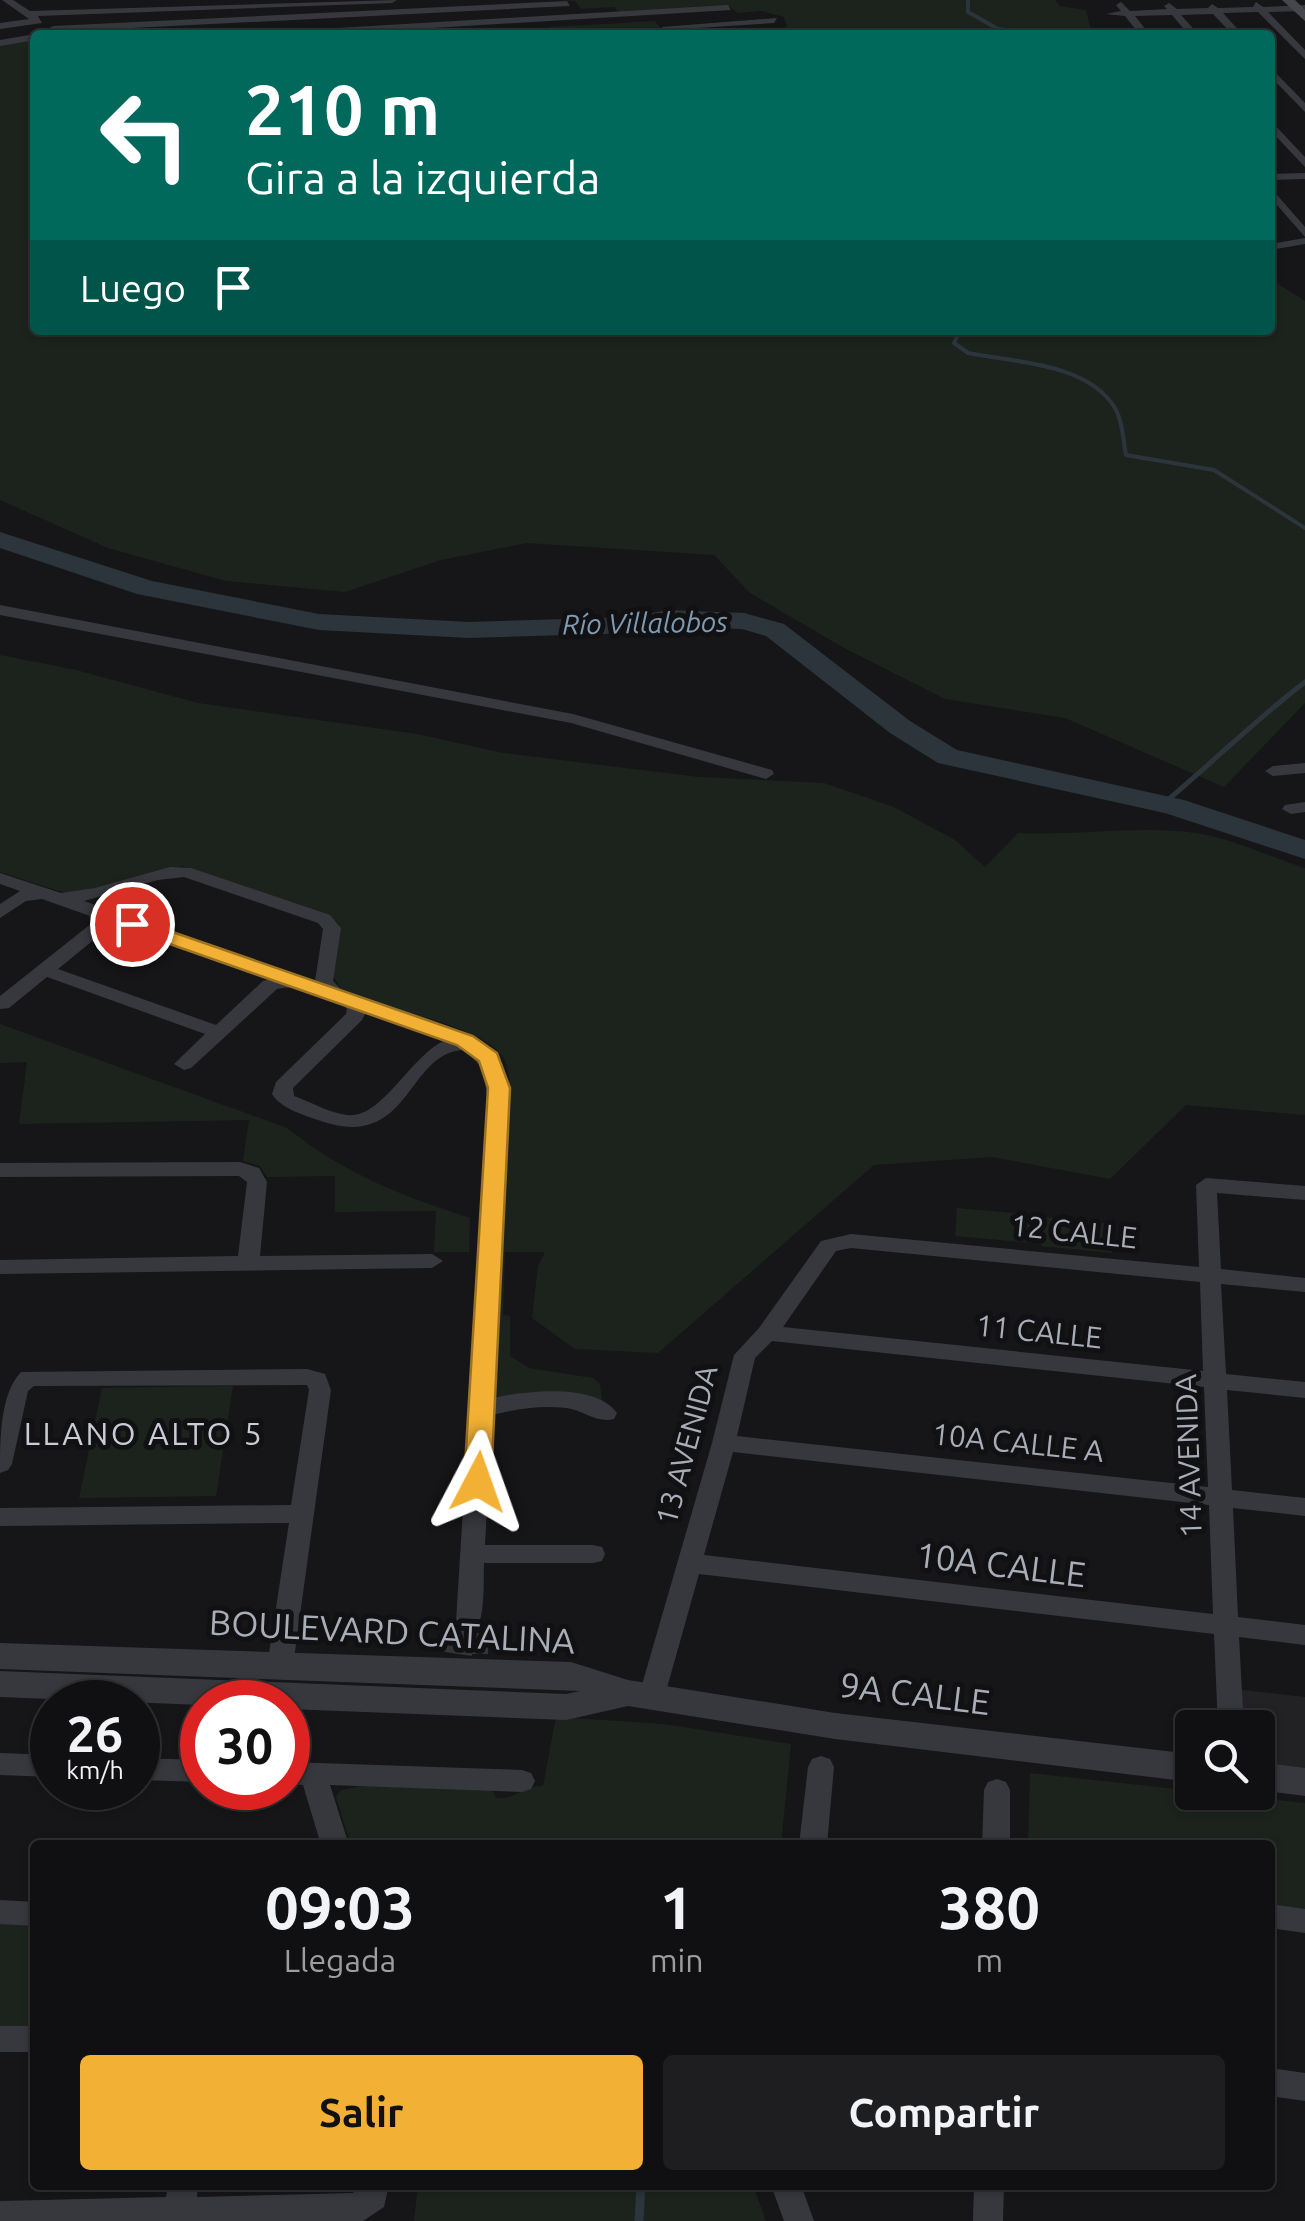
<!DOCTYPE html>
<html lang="es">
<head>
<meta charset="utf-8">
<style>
  :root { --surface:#101012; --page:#1e1e20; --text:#f1f3f6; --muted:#9c9d9f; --line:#303032; --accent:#f2b134 }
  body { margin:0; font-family:Ubuntu,sans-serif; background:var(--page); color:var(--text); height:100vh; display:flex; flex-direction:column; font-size:38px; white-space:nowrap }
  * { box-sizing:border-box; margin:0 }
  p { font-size:32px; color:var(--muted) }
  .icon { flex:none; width:55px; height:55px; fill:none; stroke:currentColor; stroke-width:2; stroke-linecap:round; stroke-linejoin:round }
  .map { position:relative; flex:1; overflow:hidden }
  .details { position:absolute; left:30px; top:1840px; width:1245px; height:350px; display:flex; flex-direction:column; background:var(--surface); border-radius:10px; box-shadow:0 2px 8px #0004,0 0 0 2px var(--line) }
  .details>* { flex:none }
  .guide { position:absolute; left:30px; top:30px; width:1245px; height:305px; border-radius:10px; box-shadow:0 2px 8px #0004,0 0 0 2px var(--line); background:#00695c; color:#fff; overflow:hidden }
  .controls { position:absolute; left:1175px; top:1710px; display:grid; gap:20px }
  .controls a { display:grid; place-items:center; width:100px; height:100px; border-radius:10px; background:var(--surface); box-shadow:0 2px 8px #0004,0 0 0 2px var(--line); font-size:50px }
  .speed { position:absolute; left:30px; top:1680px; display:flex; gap:20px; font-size:50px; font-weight:700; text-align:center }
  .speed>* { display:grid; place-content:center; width:130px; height:130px; border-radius:50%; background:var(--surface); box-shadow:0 2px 8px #0004,0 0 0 2px var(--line); line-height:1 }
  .speed small { font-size:25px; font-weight:400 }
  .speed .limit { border:15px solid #d22; background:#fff; color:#111 }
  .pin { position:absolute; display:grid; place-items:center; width:85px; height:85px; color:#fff; margin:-42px; border:5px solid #fff; border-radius:50%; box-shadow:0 2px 10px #0007 }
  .me { position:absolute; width:110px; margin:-55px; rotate:4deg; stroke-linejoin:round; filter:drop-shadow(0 0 8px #0008) }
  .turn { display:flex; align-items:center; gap:35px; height:210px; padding:0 50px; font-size:45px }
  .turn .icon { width:130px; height:130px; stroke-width:2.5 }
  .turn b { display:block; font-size:70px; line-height:85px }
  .then { display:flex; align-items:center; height:95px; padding:0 50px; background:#0003; gap:20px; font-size:38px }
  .eta { display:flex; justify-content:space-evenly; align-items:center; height:170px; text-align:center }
  .eta b { font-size:60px; font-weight:700; line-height:70px }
  .action { display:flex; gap:20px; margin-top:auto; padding:20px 50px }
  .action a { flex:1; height:115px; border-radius:10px; background:var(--accent); color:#111; font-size:40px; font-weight:700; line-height:115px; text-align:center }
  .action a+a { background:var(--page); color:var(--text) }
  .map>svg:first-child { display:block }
</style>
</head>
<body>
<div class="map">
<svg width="1305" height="2221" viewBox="0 0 1305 2221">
  <rect width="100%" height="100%" fill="#161618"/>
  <!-- built -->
  <path fill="#222225" d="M1236,1689l69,8v75l-47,-5v-39l-20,-1z"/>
  <!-- green -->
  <path fill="#1c231d" d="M559,0h496l5,6 26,4 6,25h-304l-9,-7 8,-1 -3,-10 -22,-6 -24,2 -9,-7 -109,7 -6,-6 -33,2 -6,-8z
    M655,21l11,14h-112l-5,-8z
    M35,36v294h1235v-51l35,22v402l-81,84 -159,-69 -120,-19 -99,-50 -96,-56 -36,-38 -187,-12 -86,17 -96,32 -119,-11 -118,-33 -108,-48v-458z
    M0,655l76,15 122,33 219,31 86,19 196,24 125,6 70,24 61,33 30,27 33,-34c57,3 123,-8 177,0 36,5 75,24 110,35v247l-119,-10 -76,74 -118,-22 -118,8 -216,188 -83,-4 -43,-31 6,-52 7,-14h-40l-2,63 7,1v40l19,12 64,10 7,6 2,16 -23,-4h-86l17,-306c-1,-14 -1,-27 -11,-38 -25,-28 -119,-44 -157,-62l-9,-14 6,-52 -11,-9 -146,-49 -87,25 -27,3 -68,-22z
    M0,1024l287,104c58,46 113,67 183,90l-1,34h-35l2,-41 -101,1v-36l-68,1 -7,-11 -17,-5 6,-41 -230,4 8,-62 -27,1z
    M957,1208l76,7 -1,28 -77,-7z
    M1042,1217l71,7 -1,29 -71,-7z
    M233,1386l-17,110 -137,2 23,-110z
    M556,1717l108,7 127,20 -10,101h-430l-15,-48 5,-7 22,-4 129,4 4,8c20,2 28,-13 47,-12z
    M1030,1773l275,30v108l-35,-4v-62h-242z
    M0,1923l35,2v106h-35z
    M418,2185h335l13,36h-352z"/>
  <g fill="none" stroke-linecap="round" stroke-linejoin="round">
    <!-- stream-far2 -->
    <path stroke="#2c353c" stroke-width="4" d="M968,0v12l30,17 46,6
      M960,330l-6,13 14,10c46,9 120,10 147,55 8,14 8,32 11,47l88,15 91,58"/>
    <!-- stream-far1 -->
    <path stroke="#2c353c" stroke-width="5" d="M1163,804c48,-40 92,-84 142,-122"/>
    <!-- stream -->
    <path stroke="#2c353c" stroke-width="9" d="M639,2221l2,-36"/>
    <!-- river -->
    <path fill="#2c353c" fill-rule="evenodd" d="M0,532l152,49 167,33 150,8 164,-5 34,-7 77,3 40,11 126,97 47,29 227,50 121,40v19l-140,-46 -227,-50 -48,-30 -124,-97 -24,-7 -75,-3 -34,7 -164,5 -150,-8 -182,-36 -137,-46z"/>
  </g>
  <!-- building -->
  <path fill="#3f3f44" stroke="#4f5156" stroke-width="2.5" d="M226,2210l52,1 -1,10h-53z"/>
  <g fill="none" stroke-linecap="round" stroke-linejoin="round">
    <!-- minor-tunnel -->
    <path stroke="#333438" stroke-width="28" stroke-dasharray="28 14" stroke-linecap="butt" d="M474,1633v21
      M458,1654l3,-21"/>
    <!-- minor -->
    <path fill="#37383d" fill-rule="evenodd" d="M2,0h11l17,11 367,-11 -5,3 -354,13 4,7 -42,6v-6l29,-4z
      M567,1l3,5 -517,26 -5,-3 5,-3z
      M1121,2l9,9 37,-2 -3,-3 5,-3 8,6 31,-1 4,-4 6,4 35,-1 3,-5 7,5 42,-2v6l-37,1 37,38v9l-47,-47 -35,1 20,22h-10l-20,-21 -32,1 18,20h-10l-17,-20 -37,1 15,19h-10l-15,-19 -19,-2 15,-3 -5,-6z
      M728,5l3,5 -414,25h-53l5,-3z
      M777,18l-3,5 -108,7 -5,-3z
      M549,31l4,4h-23z
      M781,32l5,1 2,2h-12z
      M35,34l3,1h-3v5l-35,6v-6z
      M1270,67l35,36v9l-35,-36z
      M1270,120l35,37v10l-35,-37z
      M1305,173v6l-35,1v-6z
      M1270,187l35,40v10l-35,-40z
      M1305,238v6l-35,6v-6z
      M0,605l573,109 199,56 2,4 -8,5 -195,-56 -571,-108z
      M1305,763v10l-32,3 -8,-5 8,-5z
      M1305,802v10l-14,2 -9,-5 3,-4z
      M170,867l21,1 139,47 11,13 -8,53 10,10c37,13 122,34 147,60 14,15 18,32 18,52l-16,295c33,-7 103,-16 125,15l-3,6c-16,5 -31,-9 -48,-11 -25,-3 -50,1 -74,7l-7,130h108l9,2 3,7 -3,7 -9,2h-109c-1,22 5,89 -32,77l-4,-7 8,-11 32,-519 -5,-34 -18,-19c-60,1 -53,104 -147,70 -17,-6 -36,-11 -46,-26l4,-12 70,-68 1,-5c-16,-14 -50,-25 -70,-20l-86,79 -7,2 -10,-6 31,-30 -158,-57 -38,31 -9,1v-13l92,-73 -2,-7 -48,-17 -16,2 -26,17v-14l20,-13 -20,-7v-11l61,20 34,-5zM184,877l134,46 5,6 -8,52 -231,-80 74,-21zM110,922l161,57 -8,2 -47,44 -158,-56 49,-40zM366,1012l80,28c-35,14 -64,80 -99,75 -18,-2 -36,-13 -53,-19l-1,-8 69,-68z
      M240,1162l19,6 8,14 -7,74 172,-2 11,7 -11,7 -432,6v-14l238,-4 9,-74 -8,-6 -239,1v-14z
      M1206,1178l99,8v14l-88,-7 4,76 84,9v14l-84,-8 5,90 79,8v16l-78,-8 5,100 73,8v18l-72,-8 5,109 67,8v20l-66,-8 5,91h-26l-4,-94 -515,-60 -34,121 -4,7 -9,3 -9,-3 -4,-7 73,-252 22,-88 25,-27 62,-87 30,-7 348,33 -3,-82zM851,1248l349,34 3,89 -420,-44 53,-76zM772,1341l432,46 4,100 -471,-51 18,-78zM733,1452l476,53 4,109 -509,-59z
      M307,1369l18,5 6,16 -38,276 -4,7 -9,3 -9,-3 -4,-7 22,-143 -289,3v-18l291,-3 18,-115 -2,-5 -273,1 -6,5 -16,73 -4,6 -8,3c0,-34 0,-79 21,-101z
      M0,1753l52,2v22l-52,-2z
      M821,1756l9,3 4,8 -7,78h-28l9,-78 4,-8z
      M138,1758l64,2v22l-64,-2z
      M288,1762l234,8 9,3 4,8 -4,8 -9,3 -192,-7 19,60h-28l-18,-60 -15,-1z
      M997,1779l9,3 4,8v55h-28l2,-55 4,-8z
      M0,1900l35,2v24l-35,-2z
      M1270,1904l35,5v24l-35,-5z
      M0,2026h35v26h-35z
      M1270,2068l35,5v28l-35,-5z
      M168,2185h30l-1,12 156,-4 6,-8h30l-5,22 -21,14h-363v-20l166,-4z
      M771,2185h30l13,36h-30z
      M974,2185h30l-1,36h-30z"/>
    <!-- tertiary -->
    <path fill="#37383d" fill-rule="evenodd" d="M0,1643l571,19 57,18 207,33 357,41v28l-357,-43 -207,-33 -62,14 -278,-11v-7l-86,3 -202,-8v-26l566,23 14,-3 -580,-22z
      M1258,1762l47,6v28l-47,-6z"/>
    <!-- secondary -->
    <path fill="#45474d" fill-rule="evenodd" d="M1282,0h13l10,10v11z"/>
  </g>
  <!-- route -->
  <path fill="#f2b134" stroke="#9d7322" stroke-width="2.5" d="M132,918l341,118 24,17 13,35 -19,394 -4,7h-19l-4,-7 24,-394 -9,-27 -22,-16 -333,-117 -3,-4z"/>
  <g text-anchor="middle" stroke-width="10" stroke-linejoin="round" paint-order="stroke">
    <!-- far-water labels -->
    <g font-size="28" font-style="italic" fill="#7f9bb3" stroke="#111113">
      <text transform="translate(645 623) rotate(-1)" y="10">Río Villalobos</text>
    </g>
    <!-- street labels -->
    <g font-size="30" fill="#a8adb8" stroke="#111113">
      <text transform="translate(1074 1232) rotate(6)" y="10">12 CALLE</text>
      <text transform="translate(1039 1332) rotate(6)" y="10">11 CALLE</text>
      <text transform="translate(1018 1443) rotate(6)" y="10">10A CALLE A</text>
      <text transform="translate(687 1445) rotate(-75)" y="10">13 AVENIDA</text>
      <text transform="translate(1189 1456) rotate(-92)" y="10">14 AVENIDA</text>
    </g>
    <!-- neighbourhood labels -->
    <g font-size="32" letter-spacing="2.5" fill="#c9ccd4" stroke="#111113">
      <text x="144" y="1445">LLANO ALTO 5</text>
    </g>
    <!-- near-street labels -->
    <g font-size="35" fill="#a8adb8" stroke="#111113">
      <text transform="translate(1001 1565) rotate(7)" y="12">10A CALLE</text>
      <text transform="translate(392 1632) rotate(3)" y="12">BOULEVARD CATALINA</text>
      <text transform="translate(915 1694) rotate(7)" y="12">9A CALLE</text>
    </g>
  </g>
</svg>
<div class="controls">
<a><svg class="icon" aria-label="search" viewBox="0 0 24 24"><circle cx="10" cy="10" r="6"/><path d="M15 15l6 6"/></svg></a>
</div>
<div class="speed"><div>26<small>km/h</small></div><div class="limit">30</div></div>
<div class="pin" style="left:132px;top:924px;background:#d93025"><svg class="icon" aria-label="arrive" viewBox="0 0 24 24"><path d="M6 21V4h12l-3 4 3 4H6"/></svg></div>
<svg class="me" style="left:478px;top:1482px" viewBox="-20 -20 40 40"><path d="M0-17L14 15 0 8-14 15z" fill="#f2b134" stroke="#fff" stroke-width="4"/></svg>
<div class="guide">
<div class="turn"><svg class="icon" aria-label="left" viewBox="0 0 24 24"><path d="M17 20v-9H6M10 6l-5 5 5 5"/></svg><div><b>210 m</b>Gira a la izquierda</div></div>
<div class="then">Luego<svg class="icon" aria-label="arrive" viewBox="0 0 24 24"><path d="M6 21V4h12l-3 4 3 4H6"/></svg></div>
</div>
<section class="details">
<div class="eta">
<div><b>09:03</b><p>Llegada</p></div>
<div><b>1</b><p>min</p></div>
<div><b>380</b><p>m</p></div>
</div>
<div class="action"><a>Salir</a><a>Compartir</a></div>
</section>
</div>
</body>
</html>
